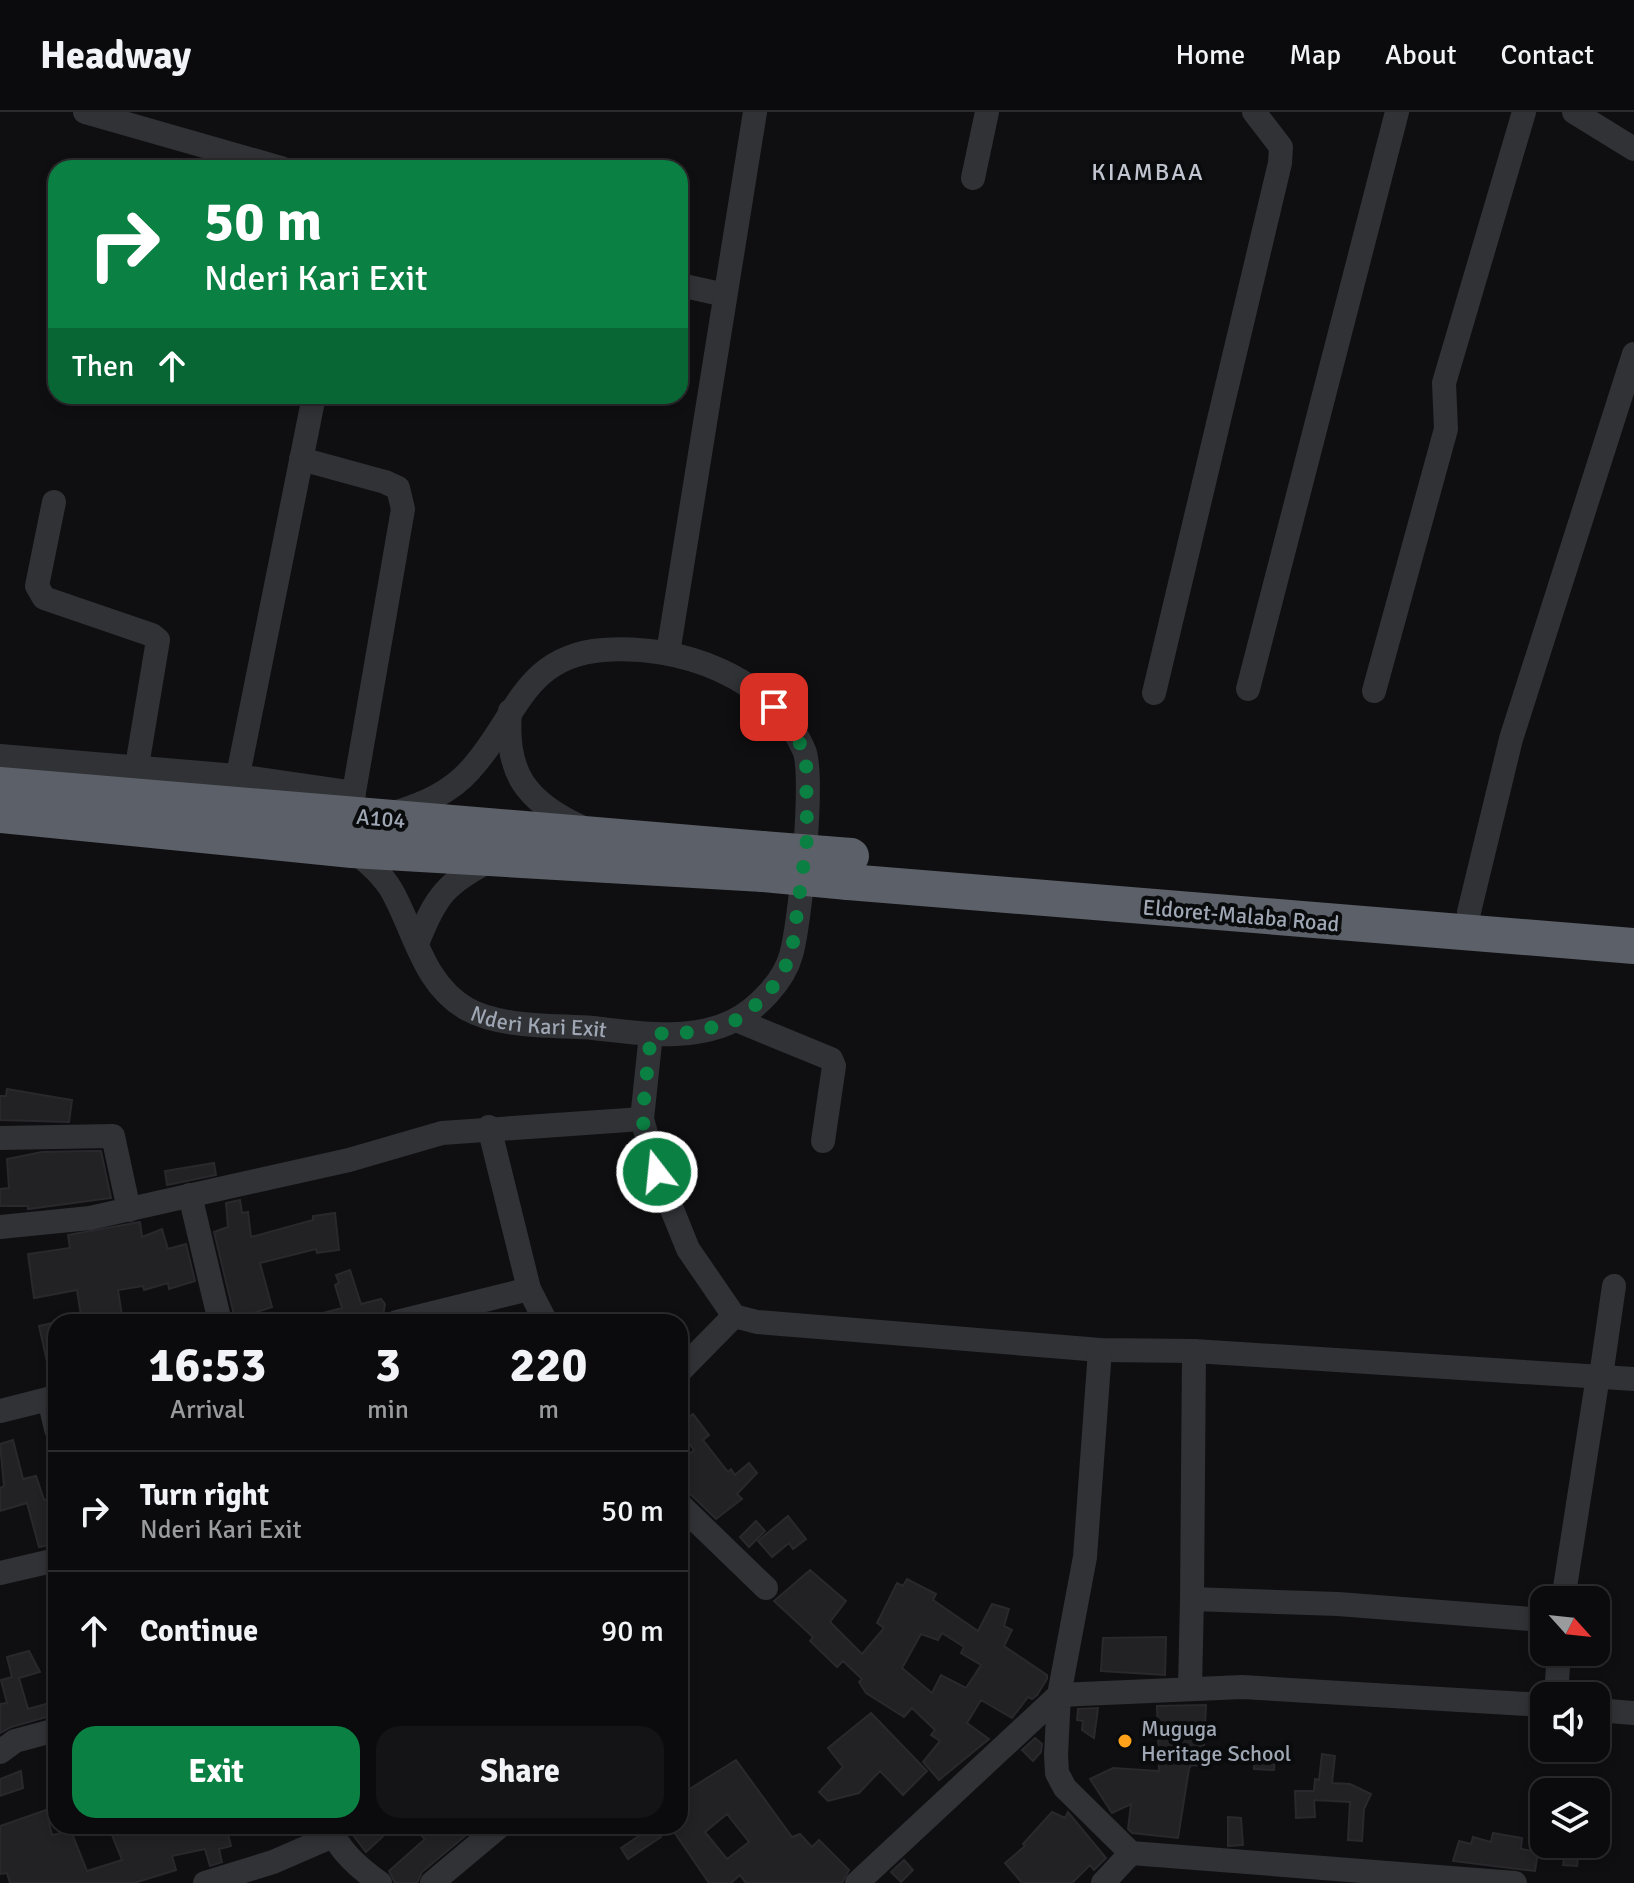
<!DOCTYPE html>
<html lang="en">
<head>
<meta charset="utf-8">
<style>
  :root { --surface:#0b0b0d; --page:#141416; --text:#f1f3f6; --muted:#9a9b9d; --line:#2b2b2e; --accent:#0b8043 }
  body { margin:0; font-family:Signika,sans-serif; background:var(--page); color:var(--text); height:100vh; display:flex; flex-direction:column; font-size:30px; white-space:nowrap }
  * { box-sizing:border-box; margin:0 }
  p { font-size:26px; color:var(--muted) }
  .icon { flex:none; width:44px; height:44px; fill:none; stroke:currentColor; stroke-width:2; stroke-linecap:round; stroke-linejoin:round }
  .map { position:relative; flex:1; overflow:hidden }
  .side { position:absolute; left:48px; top:1202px; width:640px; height:520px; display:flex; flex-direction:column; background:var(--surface); border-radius:24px; box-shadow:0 4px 12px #0003,0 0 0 2px var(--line) }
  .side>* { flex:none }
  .top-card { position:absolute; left:48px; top:48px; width:640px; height:244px; border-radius:24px; box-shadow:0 4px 12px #0003,0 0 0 2px var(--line); background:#0b8043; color:#fff; overflow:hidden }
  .needle { width:52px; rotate:117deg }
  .fabs { position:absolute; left:1530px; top:1474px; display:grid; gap:16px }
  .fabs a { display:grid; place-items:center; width:80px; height:80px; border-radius:16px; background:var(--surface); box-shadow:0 4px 12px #0003,0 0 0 2px var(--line); font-size:40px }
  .pin { position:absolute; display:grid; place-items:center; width:68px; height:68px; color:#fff; margin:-34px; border-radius:16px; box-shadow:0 4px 12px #0006 }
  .me { position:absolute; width:88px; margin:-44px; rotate:344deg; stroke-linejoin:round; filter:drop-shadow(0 0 6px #0008) }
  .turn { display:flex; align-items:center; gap:28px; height:168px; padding:0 24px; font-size:36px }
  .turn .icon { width:104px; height:104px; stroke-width:2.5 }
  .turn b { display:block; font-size:56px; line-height:68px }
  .then { display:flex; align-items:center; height:76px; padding:0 24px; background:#0003; gap:16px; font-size:30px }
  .eta { display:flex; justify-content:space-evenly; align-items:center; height:136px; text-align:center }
  .eta b { font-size:48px; font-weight:700; line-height:56px }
  .cta { display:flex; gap:16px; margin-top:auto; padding:16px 24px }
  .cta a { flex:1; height:92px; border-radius:24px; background:var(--accent); color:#fff; font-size:32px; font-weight:700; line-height:92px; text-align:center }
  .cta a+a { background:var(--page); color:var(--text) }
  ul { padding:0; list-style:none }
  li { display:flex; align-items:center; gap:24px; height:120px; padding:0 24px; border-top:2px solid var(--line) }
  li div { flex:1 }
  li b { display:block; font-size:30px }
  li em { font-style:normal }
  header { display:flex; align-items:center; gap:48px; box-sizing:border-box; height:112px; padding:0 40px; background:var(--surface); border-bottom:2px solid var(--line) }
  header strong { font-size:38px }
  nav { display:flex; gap:44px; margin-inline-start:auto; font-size:28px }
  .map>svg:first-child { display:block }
</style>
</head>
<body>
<header>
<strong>Headway</strong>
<nav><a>Home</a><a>Map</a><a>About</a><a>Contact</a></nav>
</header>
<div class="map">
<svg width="1634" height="1771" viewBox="0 0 1634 1771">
  <rect width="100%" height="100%" fill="#0f0f11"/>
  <!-- building -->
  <path fill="#222225" stroke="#29292d" stroke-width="2" fill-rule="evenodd" d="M7,977l65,11 -3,22 -69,-2v-24h6z
    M88,1039h13l10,47 -83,11v-3h-28v-17l9,-1 -2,-29 35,-7z
    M214,1051l2,12 -49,10 -2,-14z
    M240,1088l2,13 6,-1 3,25 62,-17v-4l22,-3 4,37 -22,3 -1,-4 -56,14 12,44 -37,12 -21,-87 14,-5 -2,-24z
    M140,1110l2,15 20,-8 6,20 18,-5 9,37 -26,8 -1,-6 -24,7 -1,-4 -25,4 5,32h-41l-5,-32 -43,8 -6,-44 42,-6 -2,-13z
    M350,1158l11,34 20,-5 4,5 -3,18h-8l-1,-7 -27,7h-41l-1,-4 38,-10 -7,-23 4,-2 -3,-8z
    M56,1210v52l-6,1 -11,-49z
    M680,1293l9,12 4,-3 16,21 -6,5 25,32 3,-3 4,6 14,-12 8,10 -20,21 5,5 -26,20 -36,-35v-21l14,-13 -14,-19z
    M13,1328l10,39 13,-3 8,24 12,-3v47l-17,3 -12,-44 -27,8v-23l4,-2 -4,-42z
    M788,1404l18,23 -13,10 -4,-6 -17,14 -14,-16z
    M756,1409l9,10 -16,16 -9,-10z
    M810,1458l36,31 -16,21 32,32 22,-26 -7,-5 20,-40 6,3 4,-7 29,15 -3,6 45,31 14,-27 17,5 -5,17 8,4 -8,16 43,29v4l-10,16 -5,4 -4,-2 -16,21 -31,-18 -14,23 22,16 -50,41 -16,-18 17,-21 -9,-6 4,-5 -23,-22 -8,9 -38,-24 -7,-11 3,-3 -19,-18 -6,6 -27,-26 3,-4 -39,-36zM942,1521l22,14 -3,6 20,12 -15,23 -25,-13 -9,18 -30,-25 19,-34 17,6z
    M1166,1525l-1,38 -64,-4 2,-33z
    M29,1539l11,21 -21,6 9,31 18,-5 4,12 -39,11 -11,6v-29l7,-1 -6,-23 11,-3 -5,-20z
    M1206,1593l-3,61 -12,-1 -2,4 -11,69 -46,-5 -4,-4 3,-25 -19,9 -22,-34 23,-11 46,3 -2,-65z
    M1098,1596l-4,30 -12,-8 1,-9 -6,-1 1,-11z
    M871,1601l56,58 -24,24 -23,-24 -21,22 -31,8 -9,-9 24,-25 -15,-19z
    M1035,1626l7,6 -1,8 -8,9 -11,-11z
    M1255,1638l20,1 -1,19 -20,-1z
    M1322,1642l13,2 -3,27 18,1 21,10 -7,15 -2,32 -14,-1 2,-38 -36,-2 1,17 -19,1 -1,-27h19l1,-12 4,1z
    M736,1648l56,77 8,-3 12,13 7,-7 30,30 -7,13h-96l-6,-8 -9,8h-22l-37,-54 8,-3v-31zM727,1702l22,28 -22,17 -22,-27z
    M21,1659l2,17 -23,8v-17z
    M46,1698l6,25 19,-4 16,40 35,-11 -10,-25 24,-9h44l2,5 44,-5 5,20 -12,3 3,13 -12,4 -5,-17 -33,7 4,14 -42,13h-124l-3,-10 -7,1v-48z
    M1052,1700l13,6 3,-6 38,46 -12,12 -4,-5 -18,18h-50l-17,-20 20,-17 -2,-2z
    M1228,1705l13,1 2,27 -15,1z
    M346,1714h48l-28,26z
    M412,1714h65l-55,46 -5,11h-22l-6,-12 36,-32z
    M654,1714l7,11 -33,22 -7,-11z
    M1493,1721l29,5 -1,11 17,3 -3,19 -82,-10 6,-20 12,3 2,-7 18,5z
    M1566,1732h14l-3,22 -14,-1z
    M904,1748l9,10 -12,12 -10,-10z"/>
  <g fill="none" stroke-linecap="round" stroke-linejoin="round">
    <!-- minor -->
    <g stroke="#303236" stroke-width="24">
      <path d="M85,0l196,56"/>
      <path d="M1574,0l60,37"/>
      <path d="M973,66l14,-66"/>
      <path d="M680,173l45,10"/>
      <path d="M301,347l84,23 13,6 5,21 -53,306"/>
      <path d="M54,390l-17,84 7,12 108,37 6,5 -26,156"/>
      <path d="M668,541l87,-541"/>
      <path d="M1248,577l149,-577"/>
      <path d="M1374,579l72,-262 -2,-46 80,-271"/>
      <path d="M1154,581l126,-530 1,-16 -27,-35"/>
      <path d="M510,599c-5,61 15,90 71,116"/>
      <path d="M0,644l237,20 117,17"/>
      <path d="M232,693l82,-409"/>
      <path id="s1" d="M352,738c16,12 30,24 40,41 23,41 31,93 75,118 34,19 88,16 126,19 45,5 97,14 140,-7 24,-12 51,-40 58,-66 9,-30 24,-180 13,-205 -33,-74 -125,-106 -201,-100 -80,6 -87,70 -132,119 -21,24 -48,35 -77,44"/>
      <path d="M1469,800l42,-173 123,-385"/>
      <path d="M417,832c19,-49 29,-61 76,-85"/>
      <path d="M736,908l95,39 3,7 -11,75"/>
      <path d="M651,922l-9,85 15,53 31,77 46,67 23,6 343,28 94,1 440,28"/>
      <path d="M489,1015l40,162 17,33"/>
      <path d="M0,1026l113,-2 16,74"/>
      <path d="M190,1083l30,127"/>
      <path d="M0,1115l90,-9 259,-58 93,-27 200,-14"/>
      <path d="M397,1210l132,-33"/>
      <path d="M1100,1238l-15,207 -26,138 -3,60 1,18 8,15 66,65 384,30"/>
      <path d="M1194,1239l-2,248 146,5 206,16"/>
      <path d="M680,1259l54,-55"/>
      <path d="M1601,1264l13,-90"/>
      <path d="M49,1287l7,30"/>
      <path d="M0,1299l56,-14"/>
      <path d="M680,1393l86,83"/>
      <path d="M0,1461l56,-13"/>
      <path d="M1563,1488l35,-224"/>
      <path d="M1190,1575l2,-88"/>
      <path d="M1556,1584l3,-44"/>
      <path d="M1596,1598l38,3"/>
      <path d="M0,1640l15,-11 41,-11"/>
      <path d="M329,1714c10,25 30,42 51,57"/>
      <path d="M205,1771l68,-21 60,-26"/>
      <path d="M432,1771l68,-57"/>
      <path d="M857,1771l202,-188 183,-8 302,18"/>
      <path d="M1103,1771l28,-30"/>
    </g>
    <!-- highway -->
    <path stroke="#5c6068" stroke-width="36" d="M0,673l762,64
      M0,703l352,35 411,24
      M848,770l786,64"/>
    <!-- highway-bridge -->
    <path stroke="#5c6068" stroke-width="36" d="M762,737l89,7
      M763,762l85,8"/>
  </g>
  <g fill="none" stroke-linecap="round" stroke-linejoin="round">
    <!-- route -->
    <path stroke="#0b8043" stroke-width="14" stroke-dasharray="0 25.2" d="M657,1060l-15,-53 9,-85 46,-2 39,-12 31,-24 24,-39 16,-118 -1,-87 -32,-45"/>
  </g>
  <!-- markers -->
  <circle fill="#ffa219" stroke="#0a0b0c" stroke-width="3" cx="1125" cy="1629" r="8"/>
  <g text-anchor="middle" stroke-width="8" stroke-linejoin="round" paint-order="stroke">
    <!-- street labels -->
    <g font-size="22" fill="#9fa7b4" stroke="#0a0b0c">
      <text transform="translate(381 706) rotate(5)" y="8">A104</text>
      <text transform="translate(1241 803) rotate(5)" y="8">Eldoret-Malaba Road</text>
      <text dy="8" stroke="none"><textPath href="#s1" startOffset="274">Nderi Kari Exit</textPath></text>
    </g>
    <!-- poi labels -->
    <g font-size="22" fill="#9fa7b4" stroke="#0a0b0c" text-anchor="start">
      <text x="1141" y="1624">Muguga<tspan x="1141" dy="25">Heritage School</tspan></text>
    </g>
    <!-- neighbourhood labels -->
    <g font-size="24" letter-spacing="2" fill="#c0c5cf" stroke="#0a0b0c">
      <text x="1148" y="68">KIAMBAA</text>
    </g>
  </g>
</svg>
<div class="fabs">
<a><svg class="needle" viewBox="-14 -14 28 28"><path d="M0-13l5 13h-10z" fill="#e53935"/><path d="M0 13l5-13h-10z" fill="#9a9b9d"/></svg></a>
<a><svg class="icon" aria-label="sound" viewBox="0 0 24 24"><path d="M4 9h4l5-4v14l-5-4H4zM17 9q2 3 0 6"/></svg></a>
<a><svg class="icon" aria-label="layers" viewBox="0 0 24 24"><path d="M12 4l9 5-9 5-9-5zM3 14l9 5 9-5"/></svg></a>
</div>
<div class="pin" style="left:774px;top:595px;background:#d93025"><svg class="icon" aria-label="arrive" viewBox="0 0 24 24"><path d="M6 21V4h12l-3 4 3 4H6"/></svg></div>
<svg class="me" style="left:657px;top:1060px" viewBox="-20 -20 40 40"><circle r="17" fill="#0b8043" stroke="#fff" stroke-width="3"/><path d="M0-11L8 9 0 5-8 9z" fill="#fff"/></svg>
<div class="top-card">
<div class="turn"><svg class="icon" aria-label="right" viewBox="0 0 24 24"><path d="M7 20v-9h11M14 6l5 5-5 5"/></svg><div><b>50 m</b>Nderi Kari Exit</div></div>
<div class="then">Then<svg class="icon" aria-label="ahead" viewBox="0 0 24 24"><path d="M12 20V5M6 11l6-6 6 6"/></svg></div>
</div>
<section class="side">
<div class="eta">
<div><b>16:53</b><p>Arrival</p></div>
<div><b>3</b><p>min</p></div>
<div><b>220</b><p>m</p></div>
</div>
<ul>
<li><svg class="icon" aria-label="right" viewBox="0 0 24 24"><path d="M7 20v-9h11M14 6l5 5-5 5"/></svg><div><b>Turn right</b><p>Nderi Kari Exit</p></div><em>50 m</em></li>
<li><svg class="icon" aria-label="ahead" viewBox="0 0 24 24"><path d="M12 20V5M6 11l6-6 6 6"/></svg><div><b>Continue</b></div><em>90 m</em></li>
</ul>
<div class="cta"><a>Exit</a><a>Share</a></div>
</section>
</div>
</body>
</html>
